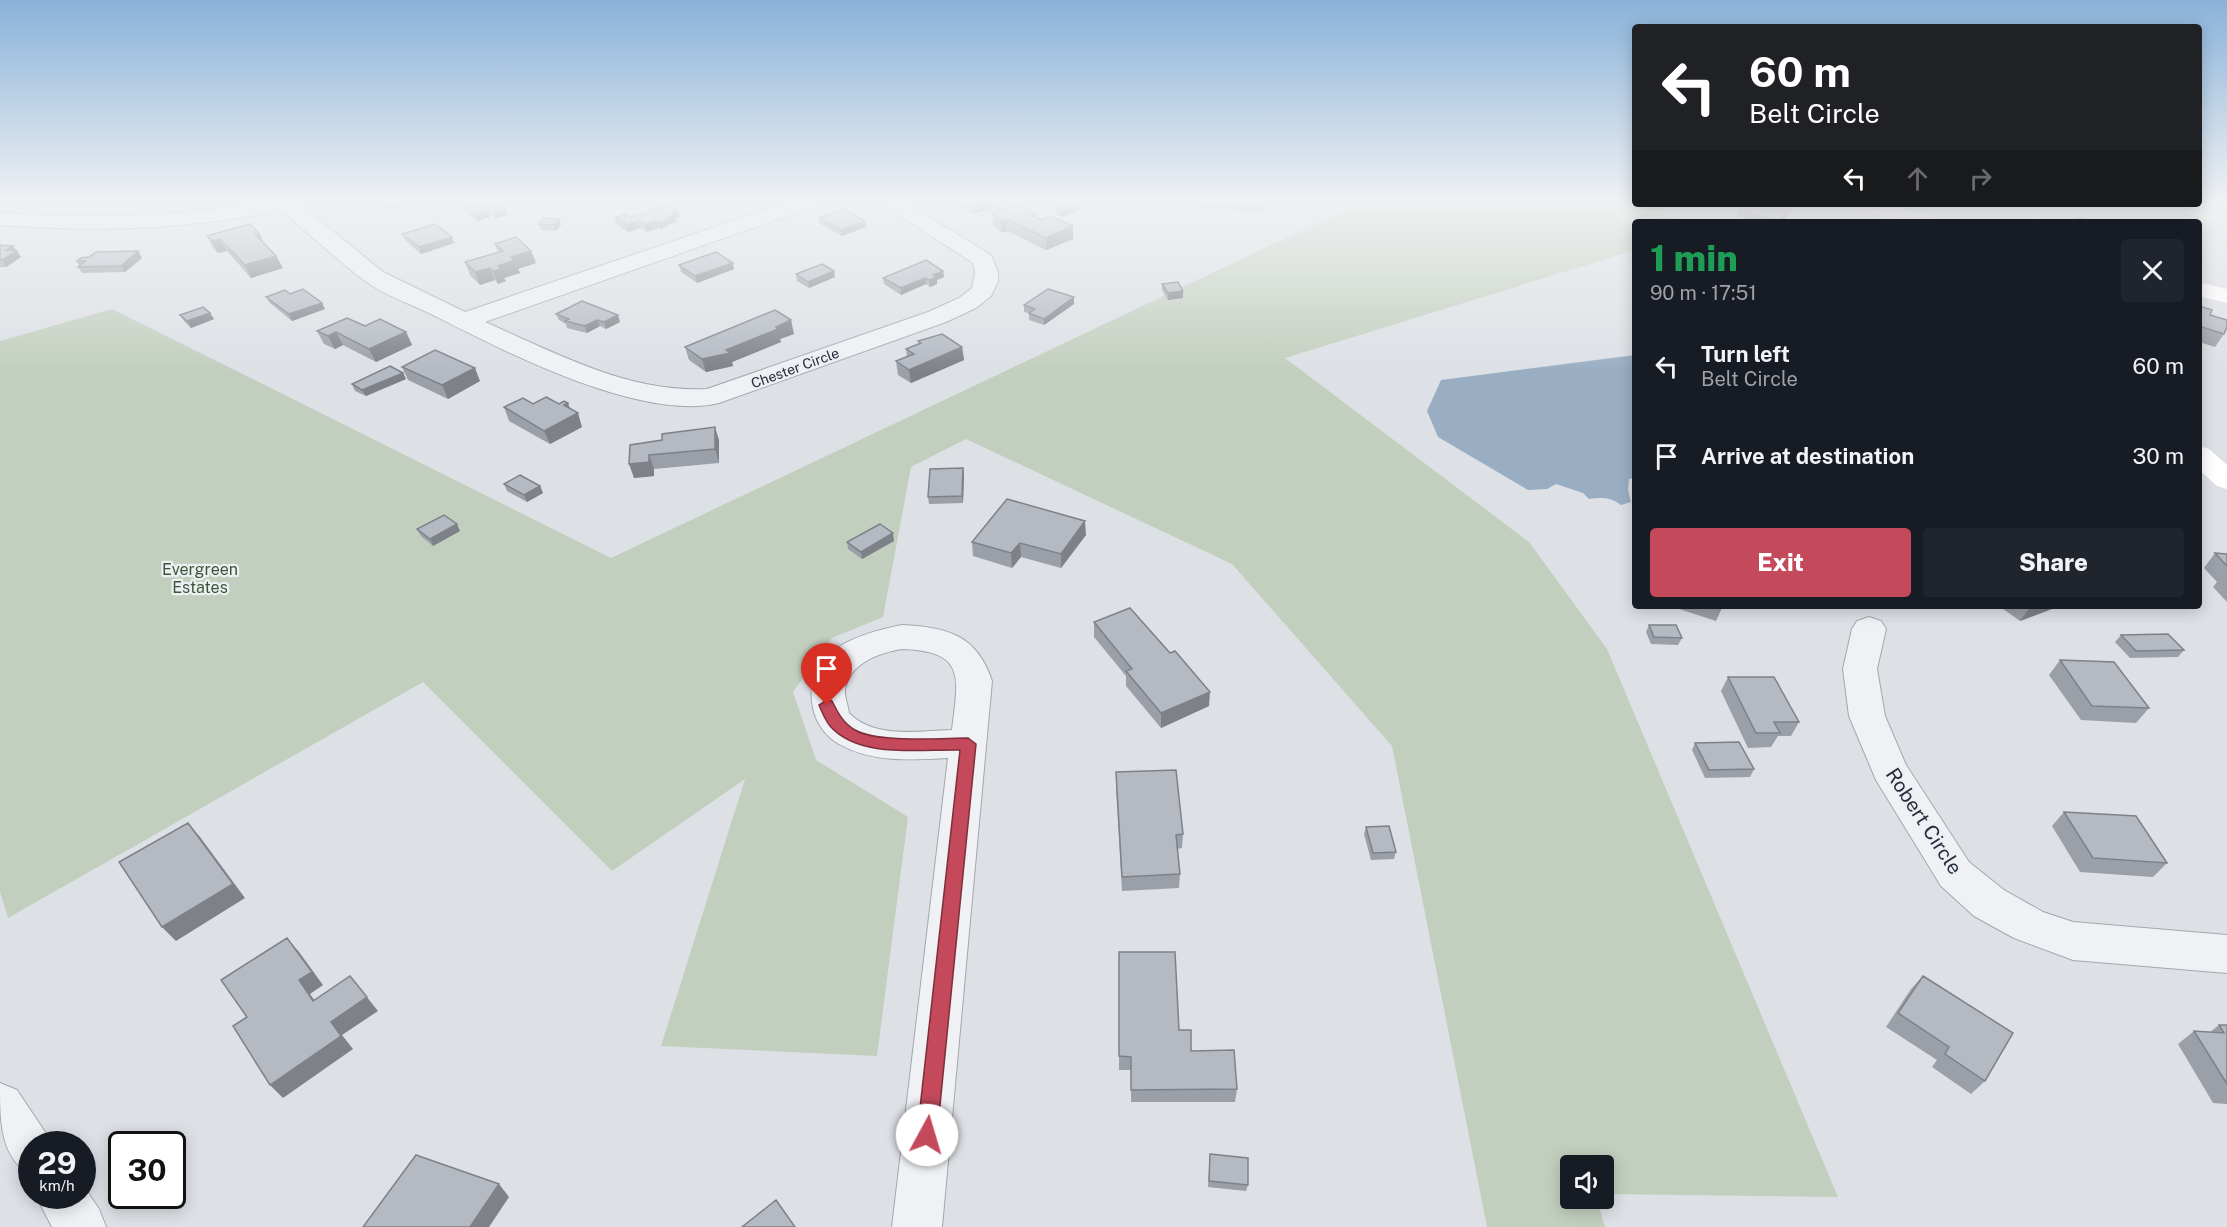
<!DOCTYPE html>
<html lang="en">
<head>
<meta charset="utf-8">
<style>
  :root { --surface:#171b24; --page:#20242c; --text:#f1f3f6; --muted:#9ea1a6; --accent:#c3495b }
  body { margin:0; font-family:"Public Sans",sans-serif; background:var(--page); color:var(--text); height:100vh; display:flex; flex-direction:column; font-size:22px; white-space:nowrap }
  * { box-sizing:border-box; margin:0 }
  p { font-size:20px; color:var(--muted) }
  .icon { flex:none; width:33px; height:33px; fill:none; stroke:currentColor; stroke-width:2; stroke-linecap:round; stroke-linejoin:round }
  .map { position:relative; flex:1; overflow:hidden }
  .panel { position:absolute; left:1632px; top:219px; width:570px; height:390px; display:flex; flex-direction:column; background:var(--surface); border-radius:6px; box-shadow:0 3px 15px #0003 }
  .panel>* { flex:none }
  .top-card { position:absolute; left:1632px; top:24px; width:570px; height:183px; border-radius:6px; box-shadow:0 3px 15px #0003; background:#202124; color:#fff; overflow:hidden }
  .tools { position:absolute; left:1560px; top:1155px; display:grid; gap:12px }
  .tools a { display:grid; place-items:center; width:54px; height:54px; border-radius:6px; background:var(--surface); box-shadow:0 3px 15px #0003; font-size:30px }
  .speed { position:absolute; left:18px; top:1131px; display:flex; gap:12px; font-size:30px; font-weight:700; text-align:center }
  .speed>* { display:grid; place-content:center; width:78px; height:78px; border-radius:50%; background:var(--surface); box-shadow:0 3px 15px #0003; line-height:1 }
  .speed small { font-size:15px; font-weight:400 }
  .speed .limit { border:3px solid #111; border-radius:9px; background:#fff; color:#111 }
  .pin { position:absolute; display:grid; place-items:center; width:51px; height:51px; color:#fff; margin:-62px -26px; border-radius:50% 50% 50% 0; rotate:-45deg; box-shadow:0 0 6px #0007 }
  .pin .icon { rotate:45deg }
  .me { position:absolute; width:66px; margin:-33px; rotate:6deg; stroke-linejoin:round; filter:drop-shadow(0 0 4px #0008) }
  .turn { display:flex; align-items:center; gap:21px; height:126px; padding:0 18px; font-size:27px }
  .turn .icon { width:78px; height:78px; stroke-width:2.5 }
  .turn b { display:block; font-size:42px; line-height:51px }
  .lanes { display:flex; align-items:center; height:57px; padding:0 18px; background:#0003; justify-content:center; gap:30px; direction:ltr }
  .lanes .off { opacity:.35 }
  .round { display:grid; place-items:center; flex:none; width:63px; height:63px; border-radius:6px; background:var(--page) }
  .summary { display:flex; align-items:center; justify-content:space-between; height:102px; padding:0 18px }
  h1 { font-size:36px; font-weight:800; line-height:45px; color:#1e9e55 }
  .button { display:flex; gap:12px; margin-top:auto; padding:12px 18px }
  .button a { flex:1; height:69px; border-radius:6px; background:var(--accent); color:#fff; font-size:24px; font-weight:800; line-height:69px; text-align:center }
  .button a+a { background:var(--page); color:var(--text) }
  ul { padding:0; list-style:none }
  li { display:flex; align-items:center; gap:18px; height:90px; padding:0 18px }
  li div { flex:1 }
  li b { display:block; font-size:22px }
  li em { font-style:normal }
  .map>svg:first-child { display:block }
</style>
</head>
<body>
<div class="map">
<svg width="2227" height="1227" viewBox="0 0 2227 1227">
  <rect width="100%" height="100%" fill="#dde0e5"/>
  <!-- green -->
  <path fill="#c2cfbe" d="M1366,200h229l96,22h-56v28l-350,108 244,184 78,107 231,548 -234,-3v-28h-34v32l27,1 8,28h-118l-95,-481 -160,-182 -266,-125 -55,28 -28,150 -51,21 -39,54 23,68 92,57 -31,239 -216,-10 84,-267 -133,92 -189,-189 -415,236 -8,-26v-551l112,-32 499,249z"/>
  <!-- water -->
  <path fill="#9aaec3" d="M1635,355v123l-6,1 -1,11 3,12 -10,3c-10,-8 -20,-8 -32,-6l-6,-6 -27,-9 -9,5 -19,1 -90,-53 -11,-26 14,-31z"/>
  <g fill="none" stroke-linecap="round" stroke-linejoin="round">
    <defs>
      <path id="street" d="M270,200h40l-8,6 81,66 82,40 329,-112h30l-3,4 -336,118c71,31 143,71 222,67l221,-77 31,-14 13,-10 3,-16 -2,-9 -97,-63h25l90,55 7,17v10l-7,14 -15,12 -30,14 -227,81c-79,19 -217,-53 -288,-89 -21,-10 -47,-19 -66,-33 -29,-22 -56,-47 -84,-71 -93,20 -187,22 -281,15v-12c90,5 181,5 270,-13z
        M1869,617l12,4 5,8 -9,40 8,47 21,49 63,97 35,28 39,22 30,10 154,13v38l-154,-13 -59,-22 -40,-22 -33,-30 -65,-106 -27,-64 -6,-47 9,-40 5,-8z
        M902,625c45,2 75,10 90,56l-50,546h-50l56,-469c-36,2 -76,5 -109,-14 -13,-7 -23,-21 -26,-36 -11,-57 44,-74 89,-83zM902,649c65,2 56,29 50,81 -33,1 -78,9 -103,-17 -1,-8 -5,-17 -4,-24 5,-26 34,-36 57,-40z
        M0,1083l17,7 36,54h-21v32c-32,-18 -32,-54 -32,-93z
        M82,1184l17,25 7,18h-54l-16,-31h46z"/>
    </defs>
    <!-- street casing -->
    <use href="#street" stroke="#a3a7af" stroke-width="2"/>
    <!-- street -->
    <use href="#street" fill="#eff1f4" fill-rule="evenodd"/>
    <!-- secondary -->
    <path fill="#fff" fill-rule="evenodd" d="M1852,204h34l49,13 3,5h-35l-47,-14z
      M2199,282l28,7v14l-28,-7z
      M2199,446l10,3 18,16v24l-10,-3 -18,-16z"/>
  </g>
  <!-- wall -->
  <path fill="#9b9fa7" d="M379,200h41l-34,10 -5,-5z
    M959,200h40v6l-25,8 -14,-7z
    M1195,200h70l-3,12 -68,-5z
    M486,206l19,3 2,6 -11,3 -7,-5 1,4 -13,4 -9,-7 -2,-6 21,2z
    M1054,207l26,3 -19,7 -6,-4z
    M1738,210l51,1 -3,6 -4,5h-25l-21,-6z
    M678,211l2,6 -4,1 1,3 -16,8 -3,-1 -11,4 -7,-4 -12,4 -12,-8 -1,-6z
    M992,213l46,5 4,2 31,6v13l-27,11 -39,-19 -5,2 -9,-8z
    M819,218l47,9 -24,9 -22,-12z
    M559,219l2,6 -5,6 -15,-1 -2,-6z
    M259,233l5,10 12,13 7,12 -32,10 -24,-27 -9,2 -5,-5 -6,-12z
    M402,234l50,3 2,6 -33,11 -16,-14z
    M495,244l36,7 5,12 -18,6 2,4 -16,5 2,3 -8,3 -3,-4 -15,5 -10,-10 -5,-13 33,-10z
    M0,245l17,6 4,6 -15,10h-6z
    M138,251l4,7 -17,14 -43,1 -4,-6 1,-1 -2,-5 12,-4z
    M679,265l55,4 -37,14 -16,-11z
    M943,271l1,6 -7,3v4l-7,3 -4,-3 -25,11 -17,-11 -1,-6z
    M796,274l39,3 -26,11 -12,-7z
    M1162,284l21,14 -15,2 -6,-10z
    M290,294l35,15 -33,12 -22,-18 -4,-6z
    M1074,297v7l-30,21 -15,-5v-7l-5,-1v-7z
    M2199,306l11,9 14,19 -9,13 -16,-5z
    M210,313l4,6 -23,9 -7,-7 -4,-6z
    M556,314l64,8 -14,7 -6,-3 -13,7 -20,-5 -1,-4 -7,-4z
    M365,326l41,6 6,13 -36,17 -33,-17 -8,4 -11,-5 -7,-13z
    M794,334l-14,5 1,3 -49,20 1,4 -27,6 -17,-12 -4,-13z
    M918,341l44,6 2,13 -53,23 -13,-8 -2,-14 11,-4 -1,-8 13,-6z
    M402,367l78,14 -32,18 -40,-19z
    M403,373l3,6 -40,17 -11,-5 -3,-7z
    M568,403l2,6 12,18 -32,17 -41,-23 -5,-14 29,-3z
    M719,440v23l-65,6v7l-20,2 -4,-33z
    M963,468l1,7 -1,28 -34,1 -1,-7z
    M504,484l36,2 3,7 -16,9 -20,-11z
    M417,529l43,2 -27,15 -12,-10z
    M1086,535l-25,33 -40,-11 -9,11 -39,-12 -1,-14z
    M894,541l-32,18 -14,-10 -1,-7z
    M2215,553l12,1v48l-14,-15 4,-5 -13,-14z
    M1673,606h57l-2,3 -6,-1 -6,13 -43,-14z
    M1999,606h55l-2,3 -32,12z
    M1094,622l115,84 -48,22 -35,-42v-10l-32,-39z
    M1649,625l33,13 -4,7 -27,-1 -5,-12z
    M2121,635l63,15 -6,7 -48,1 -15,-16z
    M2060,660l89,48 -13,15 -55,-3 -32,-45z
    M1728,677l71,45 -8,14h-13l-7,11 -23,1 -27,-57z
    M1695,743l59,26 -4,8 -45,1 -13,-28z
    M1116,772l67,62 -1,14 -5,1 3,25 -1,14 -57,3 -6,-104z
    M2064,812l103,51 -14,14 -73,-5 -28,-46z
    M1366,827l30,25 -2,7 -23,1 -7,-26z
    M1119,952l60,78 12,21 46,38 -2,13h-104v-32h-12z
    M1923,976l62,105 -14,13 -39,-27 5,-7 -51,-33 25,-38z
    M2219,1025h8v79l-14,-1 -35,-59 16,-13 16,1z
    M1210,1154l38,31 -2,6 -38,-4z"/>
  <!-- shaded-wall -->
  <path fill="#7e8288" d="M397,200h23l-34,10 -2,-6z
    M718,200h12l-11,4z
    M980,200h19v6l-25,8 -1,-12z
    M1079,203l1,7 -19,7v-7z
    M505,209l2,6 -11,3 -2,-6z
    M488,211l2,6 -13,4 -2,-6z
    M678,211l2,6 -4,1 1,3 -16,8 -2,-6 14,-10z
    M1789,211l-3,6 -4,5h-3z
    M559,219l2,6 -5,6 -2,-6z
    M1007,219v12l-5,2v-12z
    M638,221l2,7 -12,4 -1,-7z
    M656,221l2,7 -11,4 -2,-7z
    M865,221l1,6 -24,9 -1,-6z
    M1073,226v13l-27,11v-12z
    M259,233l6,13 -10,-12z
    M452,237l2,6 -33,11 -2,-7z
    M220,239l7,12 -9,2 -6,-12z
    M13,246l8,11 -15,10 -4,-7 4,-10z
    M138,251l4,7 -17,14 -4,-6z
    M531,251l5,12 -18,6 2,4 -16,5 2,3 -8,3 -5,-13 5,-5 13,-9z
    M276,256l7,12 -32,10 -6,-13z
    M733,263l1,6 -37,14 -2,-7z
    M490,268l5,12 -15,5 -5,-13z
    M834,271l1,6 -26,11 -1,-6z
    M943,271l1,6 -7,3v4l-7,3 -1,-7 4,-5z
    M925,278l1,6 -25,11v-7z
    M1183,291v7l-15,2v-7z
    M1074,297v7l-30,21v-6z
    M322,303l3,6 -33,12 -3,-7z
    M210,313l4,6 -23,9 -4,-7z
    M618,315l2,7 -14,7 -2,-7z
    M597,320l3,6 -13,7 -2,-7z
    M791,320l3,14 -14,5 1,3 -49,20 1,4 -27,6 -4,-13 24,-9z
    M336,332l7,13 -8,4 -7,-13z
    M406,332l6,13 -36,17 -7,-13z
    M962,347l2,13 -53,23 -2,-13z
    M475,368l5,13 -32,18 -6,-14z
    M403,373l3,6 -40,17 -4,-6z
    M568,403l4,13 6,-3 4,14 -32,17 -6,-13 20,-26z
    M715,427l4,13v23l-4,-14z
    M649,455l5,14v7l-20,2 -5,-14z
    M963,468l1,7 -1,28 -1,-7z
    M540,486l3,7 -16,9 -3,-7z
    M1085,521l1,14 -25,33v-14z
    M457,524l3,7 -27,15 -3,-7z
    M893,533l1,8 -32,18 -1,-7z
    M1020,543l1,14 -9,11 -1,-15z
    M2033,606h21l-2,3 -32,12 10,-14z
    M1210,692l-1,14 -48,22v-15z
    M188,823l12,14 45,61 -69,43 -14,-14z
    M287,938l12,14 24,33 -13,9 15,21 -12,-14 -14,-21z
    M350,976l28,35 -36,24 11,14 -70,49 -13,-13 61,-63z
    M499,1184l10,13 -20,30h-19z"/>
  <!-- building -->
  <path fill="#b4b9c2" stroke="#7e8288" stroke-width="1.5" d="M379,200h18l-13,4z
    M969,200h11l-7,2z
    M1073,200l6,3 -18,7 -7,-3z
    M497,203l8,6 -11,3 -8,-6z
    M479,204l9,7 -13,4 -9,-7z
    M1015,204l22,10 -4,2 9,4 9,-4 22,10 -27,12 -39,-19 -5,2 -10,-8z
    M1745,204h18l26,7 -10,10 -41,-11z
    M667,205l11,6 -5,2 2,2 -16,8 -3,-2 -11,4 -7,-4 -11,4 -12,-7 11,-4 5,3z
    M843,209l22,12 -24,9 -22,-12z
    M543,218l16,1 -5,6 -15,-1z
    M2079,218l14,4h-17z
    M2158,220l6,2h-14z
    M250,224l9,9 -4,1 21,22 -31,9 -25,-26 -8,2 -5,-5z
    M435,224l17,13 -33,10 -17,-13z
    M516,237l15,14 -20,6 4,3 -17,6 3,3 -8,2 -3,-3 -15,4 -10,-10 38,-11 -8,-7z
    M0,245l13,1 -7,4 11,1 -15,9h-2z
    M138,251l-17,15 -43,1 7,-6h-8l4,-3 8,-1 7,-5z
    M716,252l17,11 -38,13 -16,-11z
    M926,260l17,11 -10,4 4,2 -8,3 -4,-2 -24,10 -18,-10z
    M822,264l12,7 -26,11 -12,-8z
    M1178,282l5,9 -15,2 -6,-9z
    M303,289l19,14 -33,11 -23,-17 19,-7 5,4z
    M1048,289l26,8 -30,22 -15,-6 6,-4 -11,-4z
    M582,301l36,14 -14,7 -7,-2 -12,6 -20,-5 4,-2 -13,-5z
    M2199,306l13,4 -2,5 17,5v7l-3,7 -25,-8z
    M203,307l7,6 -23,8 -7,-6z
    M775,310l16,10 -15,7 2,2 -52,21 4,3 -28,6 -17,-12z
    M347,318l18,8 15,-7 26,13 -37,17 -33,-17 -8,4 -11,-5z
    M942,334l20,13 -53,23 -13,-9 18,-7 -8,-5 15,-6 -3,-2z
    M435,350l40,18 -33,17 -40,-18z
    M390,366l13,7 -41,17 -10,-6z
    M546,397l13,7 5,-3 4,2 -4,2 14,8 -34,18 -40,-24 19,-9 10,6z
    M715,427v22l-66,6v7l-20,2 1,-19 32,-5v-6z
    M963,468l-1,28 -34,1 2,-28z
    M520,475l20,11 -16,9 -20,-11z
    M1007,499l78,22 -24,33 -41,-11 -9,10 -39,-11z
    M444,515l13,9 -27,15 -13,-10z
    M880,524l13,9 -32,19 -14,-10z
    M2215,553l12,1v12z
    M1130,608l40,45 5,-2 35,41 -49,21 -35,-42 6,-2 -38,-47z
    M1649,625h27l6,13 -28,-1z
    M2168,634l16,16 -48,1 -15,-16z
    M2060,660l54,2 35,46 -57,-2z
    M1728,677h46l25,45h-25l6,11h-24z
    M1739,742l15,27 -45,1 -14,-27z
    M1176,770l7,64 -7,1 4,39 -58,3 -6,-105z
    M2064,812l72,4 31,47 -74,-5z
    M188,823l45,61 -71,43 -43,-65z
    M1389,826l7,26 -23,1 -7,-26z
    M287,938l25,34 -13,8 14,21 37,-25 17,21 -36,25 10,14 -71,49 -37,-59 14,-9 -26,-37z
    M1119,952h56l4,78h12v21l43,-1 3,39 -106,1v-33l-12,-1z
    M1923,976l90,57 -28,48 -40,-27 4,-7 -51,-34z
    M2219,1025h8v59l-33,-53 30,2z
    M1210,1154l38,4v27l-39,-4z
    M416,1155l83,29 -29,43h-107z
    M776,1200l19,27h-53z"/>
  <!-- sky -->
  <linearGradient id="sky" x2="0" y2="1"><stop stop-color="#89b2d9"/><stop offset="0.54" stop-color="#f0f1f3"/><stop offset="1" stop-color="#f0f1f3" stop-opacity="0"/></linearGradient>
  <rect width="2227" height="372" fill="url(#sky)"/>
  <!-- route -->
  <path fill="#c3495b" stroke="#7f2f3b" stroke-width="1.5" d="M827,700l5,1c6,12 11,22 23,29 22,13 86,8 113,8l8,6 -39,391 -3,7 -7,3 -7,-3 -3,-7 43,-385c-40,-1 -101,9 -130,-24 -5,-6 -8,-14 -11,-21z"/>
  <g text-anchor="middle" stroke-width="4.5" stroke-linejoin="round" paint-order="stroke">
    <!-- far-street labels -->
    <g font-size="14" fill="#272e3b" stroke="#eceff3">
      <text transform="translate(795 368) rotate(-20)" y="5">Chester Circle</text>
    </g>
    <!-- park labels -->
    <g font-size="16" fill="#3c5536" stroke="#eceff3">
      <text x="200" y="575">Evergreen<tspan x="200" dy="18">Estates</tspan></text>
    </g>
    <!-- near-street labels -->
    <g font-size="20" fill="#272e3b" stroke="#eceff3">
      <text transform="translate(1924 821) rotate(57)" y="7">Robert Circle</text>
    </g>
  </g>
</svg>
<div class="tools">
<a><svg class="icon" aria-label="sound" viewBox="0 0 24 24"><path d="M4 9h4l5-4v14l-5-4H4zM17 9q2 3 0 6"/></svg></a>
</div>
<div class="speed"><div>29<small>km/h</small></div><div class="limit">30</div></div>
<div class="pin" style="left:827px;top:705px;background:#d93025"><svg class="icon" aria-label="arrive" viewBox="0 0 24 24"><path d="M6 21V4h12l-3 4 3 4H6"/></svg></div>
<svg class="me" style="left:927px;top:1135px" viewBox="-20 -20 40 40"><circle r="19" fill="#fff"/><path d="M0-13L10 11 0 6-10 11z" fill="#c3495b"/></svg>
<div class="top-card">
<div class="turn"><svg class="icon" aria-label="left" viewBox="0 0 24 24"><path d="M17 20v-9H6M10 6l-5 5 5 5"/></svg><div><b>60 m</b>Belt Circle</div></div>
<div class="lanes"><svg class="icon" aria-label="left" viewBox="0 0 24 24"><path d="M17 20v-9H6M10 6l-5 5 5 5"/></svg><svg class="icon off" aria-label="ahead" viewBox="0 0 24 24"><path d="M12 20V5M6 11l6-6 6 6"/></svg><svg class="icon off" aria-label="right" viewBox="0 0 24 24"><path d="M7 20v-9h11M14 6l5 5-5 5"/></svg></div>
</div>
<section class="panel">
<div class="summary"><div><h1>1 min</h1><p>90 m · 17:51</p></div><a class="round"><svg class="icon" aria-label="close" viewBox="0 0 24 24"><path d="M6 6l12 12M18 6L6 18"/></svg></a></div>
<ul>
<li><svg class="icon" aria-label="left" viewBox="0 0 24 24"><path d="M17 20v-9H6M10 6l-5 5 5 5"/></svg><div><b>Turn left</b><p>Belt Circle</p></div><em>60 m</em></li>
<li><svg class="icon" aria-label="arrive" viewBox="0 0 24 24"><path d="M6 21V4h12l-3 4 3 4H6"/></svg><div><b>Arrive at destination</b></div><em>30 m</em></li>
</ul>
<div class="button"><a>Exit</a><a>Share</a></div>
</section>
</div>
</body>
</html>
